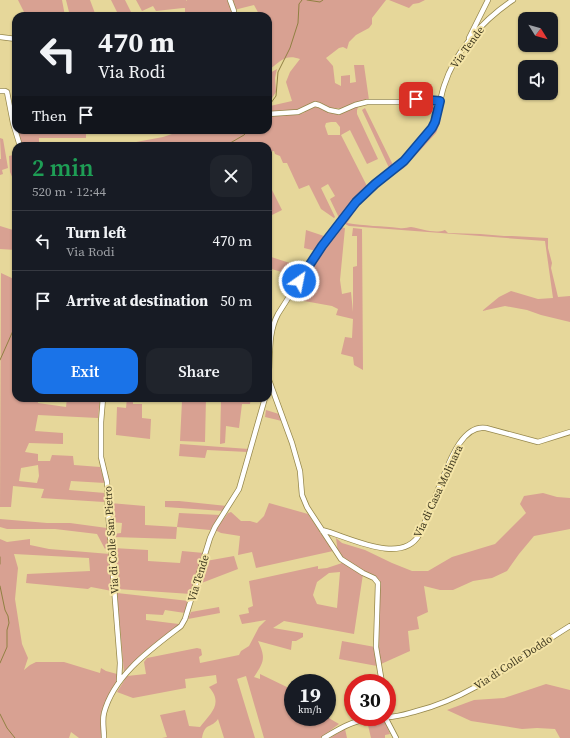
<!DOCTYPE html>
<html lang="en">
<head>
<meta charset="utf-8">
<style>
  :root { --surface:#171b24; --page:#20242c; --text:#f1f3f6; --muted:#9ea1a6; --line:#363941; --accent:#1a73e8 }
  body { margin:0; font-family:"Source Serif 4",serif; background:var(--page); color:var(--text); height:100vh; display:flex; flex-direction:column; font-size:15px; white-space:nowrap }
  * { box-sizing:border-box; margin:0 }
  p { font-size:13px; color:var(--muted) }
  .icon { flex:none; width:22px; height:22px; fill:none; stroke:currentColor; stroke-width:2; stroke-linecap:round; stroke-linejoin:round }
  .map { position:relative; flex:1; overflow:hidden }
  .drawer { position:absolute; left:12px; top:142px; width:260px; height:260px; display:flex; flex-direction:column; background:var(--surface); border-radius:12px; box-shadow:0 1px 3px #0004 }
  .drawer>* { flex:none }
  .guide { position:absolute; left:12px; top:12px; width:260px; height:122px; border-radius:12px; box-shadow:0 1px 3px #0004; background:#171b24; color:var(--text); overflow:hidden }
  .needle { width:26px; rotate:127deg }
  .fabs { position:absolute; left:518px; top:12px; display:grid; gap:8px }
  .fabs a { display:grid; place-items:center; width:40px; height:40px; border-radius:8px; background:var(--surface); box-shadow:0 1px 3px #0004; font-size:20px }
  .speed { position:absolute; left:284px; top:674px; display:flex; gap:8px; font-size:20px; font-weight:700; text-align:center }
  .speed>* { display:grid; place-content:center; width:52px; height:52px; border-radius:50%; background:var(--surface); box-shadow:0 1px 3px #0004; line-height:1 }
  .speed small { font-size:10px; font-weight:400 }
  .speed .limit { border:6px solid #d22; background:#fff; color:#111 }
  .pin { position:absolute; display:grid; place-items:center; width:34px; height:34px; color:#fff; margin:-17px; border-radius:8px; box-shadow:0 2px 6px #0006 }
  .me { position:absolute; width:44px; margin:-22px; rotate:33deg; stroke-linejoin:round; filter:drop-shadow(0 0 3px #0008) }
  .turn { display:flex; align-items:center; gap:14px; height:84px; padding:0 20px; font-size:18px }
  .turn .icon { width:52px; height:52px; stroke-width:2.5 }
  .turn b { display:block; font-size:28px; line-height:34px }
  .then { display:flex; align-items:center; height:38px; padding:0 20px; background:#0003; gap:8px; font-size:15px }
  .round { display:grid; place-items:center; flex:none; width:42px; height:42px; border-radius:12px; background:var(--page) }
  .summary { display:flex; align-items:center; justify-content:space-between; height:68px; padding:0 20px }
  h1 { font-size:24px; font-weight:600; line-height:30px; color:#1e9e55 }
  .cta { display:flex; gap:8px; margin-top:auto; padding:8px 20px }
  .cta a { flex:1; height:46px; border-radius:12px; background:var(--accent); color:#fff; font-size:16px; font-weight:600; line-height:46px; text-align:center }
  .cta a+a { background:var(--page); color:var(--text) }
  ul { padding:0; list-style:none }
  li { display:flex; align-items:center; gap:12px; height:60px; padding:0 20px; border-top:1px solid var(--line) }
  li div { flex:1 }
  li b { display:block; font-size:15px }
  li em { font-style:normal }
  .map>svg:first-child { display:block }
</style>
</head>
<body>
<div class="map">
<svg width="570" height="738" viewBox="0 0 570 738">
  <rect width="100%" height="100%" fill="#e6d79a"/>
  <!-- green -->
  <path fill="#d8a192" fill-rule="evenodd" d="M18,0h44l3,16h-39z
    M66,0h24l6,16h-26z
    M111,0h14l8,16h-14z
    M136,0h50l1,1v-1h41l5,14 -7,2h-43l2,-2v-6h-2l-27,3 -3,-5 -11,5z
    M231,0h155l-14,18v6l-3,4 -13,7 -7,7 -2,7 -4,-2 -4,1 -13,10 7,8 2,17 6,3v-10l9,-1v8l6,-1 -2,-17h10l5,35 -9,2 -3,8v4l21,45 -11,5 -17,-34 -9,5 27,53 -16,17 -12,15 -10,-21 5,-3 -7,-12 -7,4 14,29 -1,1 -13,-9 -12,-24 -10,4 -12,-26h-4l-3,-7 -5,-2 -1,-3 -6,1v-6h-181l33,-1 43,-8 21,-7h84v-15l30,-1 6,-1 3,-5 -12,3 -27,2v-4l2,-3 22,-5 -6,-19 4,-10 10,-13c-16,-6 -20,4 -32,11v-54h-8l-6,-11 -20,5zM323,106l9,3 8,-1 -5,6 -12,-4zM331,122h5l4,5v8h-12l-3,-9 1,-3z
    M389,0h36l-6,3 -6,1 -4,4z
    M277,69l-2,9 1,14 -8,12v-30z
    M441,105l1,2 -2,16 -4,10 -32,35 -18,11 -25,23 -14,21c17,3 35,3 52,5 5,1 9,-1 12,-1 11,2 24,7 34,3l3,3 32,1 24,2h8l36,2v10l4,15 -1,5 7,29 12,-1v26l-29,-7 -14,-5 -22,-4 -23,5 17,-14 12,-6 27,8 15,-1 -8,-57 -196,-15 -6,-3 16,-22 55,-49 18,-20 4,-6z
    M365,108l29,59 -4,3 -28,-60z
    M16,130h70v8h-47v5l-9,3h-8z
    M0,138l3,1 5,29 -6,2 1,4 -3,1v-16h1z
    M13,155l3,2v29l-6,-14 -1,-16z
    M268,182l14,28 -14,7z
    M0,226l13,4 3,-1v21l-16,-1z
    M340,227l5,1 -5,52 2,14 9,-2 2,20v-45l4,-1v-30h-5l1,-8 9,1 1,141 -9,-5 -1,-8 -12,-3 4,-17 7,1 1,-19 -17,-4 2,-6 -6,-3 -39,-7 34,-55z
    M306,230l21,7 -11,14 -12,-3z
    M268,256l25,8 1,-2 13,4 -8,11 -31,-9z
    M1,273l15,7v118h21l1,5 28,4 1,-9h33l-2,20 -60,-3 -3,16 28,2v11l-34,-1 -4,9 13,2v7h12l2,-6 21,1 1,9 26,2 5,16 -34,-2 -2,9 36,3 -1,9 -63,-4 3,-9 -31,-3 -2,21h-11zM38,465l1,11 -2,7 -18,-2 2,-13z
    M127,398h6v6h9v14l9,1 -1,20 -34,-4 1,-28 9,1z
    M194,398h12l-1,44 -25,-1 2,-40h12z
    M221,398h30l-1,6h-8l-3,24 -13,-2 -1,17 -5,1z
    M266,410l13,4 3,7 -17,-4z
    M180,444l69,5 -1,3 -41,-2 -2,8 -26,-2z
    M543,493l14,4 13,1v31l-36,7 -15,18 -12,17 -15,7 -19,3 -20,9h-13l-16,-4 4,26 -11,5 2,12 -11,2 2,20 -29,13 -2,-13 1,-71 -17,-6 -9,60 -70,-13 -11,7 30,5v4l-7,4h-4l-1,9 -33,-9c8,17 6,21 -4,36l6,2v-5l33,16v27h34l12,7 -19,14h-56l-18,-62 -9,3 18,59h-31l-6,-19c-7,10 -13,3 -16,19h-40l5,-1 -7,-22 25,-5 4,16 11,1c10,-13 24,-23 9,-40l8,-4 -1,-8 -31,4 1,9 -53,10 -16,-6 10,-16 19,-2 -2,-12 3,-4 50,-10 4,1 1,6 -3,2 1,6 39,-8 2,-4 8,-5 10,-19 7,-7 -24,4 -3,-9 10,-2 -1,-5 5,-2 -4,-25 69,-15v3l9,-1 18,-6 -7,-9 -2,-15 6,5 23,7 27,13 20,8h16l24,-14 43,-13 31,-31 -6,-9 4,-8zM340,572l-3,36 -20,-4 -4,-9 4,-13 12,-9z
    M165,501h14l48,5 -4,5 -58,-4z
    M110,503l35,3v19l32,2 2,-14 41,2 -10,15 -33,-3 -1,12 -63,-2v-3l8,-1 1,-10 -11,-1z
    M269,503l39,11 25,37 -77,17 -4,-16 -14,3 2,-19 -19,-3 -6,-3 13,-17 3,-1 10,9h9l7,2 7,-7z
    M0,519l47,4h23l37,5 2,23 -4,-2 -8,-15 -42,-5h-48l-7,-2z
    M0,539l7,3 23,-3v6l19,4 61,5 2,37 -21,-4 -3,2 -62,-6 1,-9 63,-3 -1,-13 -75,-4 4,14 -3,31 7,45 6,14 -4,12 6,-5 6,-3h28l36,11 1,-5 5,3 11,3 1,3 -2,7 -13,30v24h-24l-8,-6 -2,6h-69z
    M113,548l35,2v11l32,2 2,-12 22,2 -13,41 -74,-5z
    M234,556l4,13 -39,15 7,-23z
    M117,593l72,8 -4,12 -20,-3 -2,5 -17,-1v6l33,4 -55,49z
    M219,607l1,6 -32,6 3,-7z
    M342,641l33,6 2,19 -38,-7z
    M546,684l24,6v48h-10l-5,-9 -18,-1 -15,1 -51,-8 -24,-11 27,-10 30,-2z
    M384,719l6,15 -5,1v3h-14l-4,-17z
    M345,729l2,9h-17z"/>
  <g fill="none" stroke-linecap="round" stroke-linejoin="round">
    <!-- stream -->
    <path stroke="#908042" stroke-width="1" d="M307,0l13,2 3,-2
      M268,107l8,-11 2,-24 12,-24 8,-25 1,-19 3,-4
      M225,146l19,-11 5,-5
      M0,360l16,-36
      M0,557v7
      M0,586l5,24 3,6 1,7 -2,7v17l-7,16
      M0,714l7,14 8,10"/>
    <defs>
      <path id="minor" d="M230,0l4,11
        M0,37l16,2
        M469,38l19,-38
        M0,91h5l2,1 6,31 7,23
        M268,114l30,-2 17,-8 4,1 10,5 10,2 16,-7 12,-3h33l15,-3 25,2
        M269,380l23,63 8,28 2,24 5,12 34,52 22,14 11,5 4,5 -2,64 6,36
        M268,382c3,-22 -1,-48 10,-68 25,-39 48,-78 79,-112 13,-15 29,-25 44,-38 10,-9 20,-21 28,-32 10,-13 10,-31 15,-46 11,-35 39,-66 69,-86
        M103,398l-2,24v35l6,25 1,29 12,152 -1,18
        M322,530c25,6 79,36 97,5 7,-15 14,-32 20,-48 8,-18 21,-63 47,-59l52,14 32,-10
        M385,717l11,21
        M387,717c11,0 19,-3 30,-6 59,-15 102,-54 153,-85
        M104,738c0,-8 -2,-17 0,-25 10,-38 47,-64 77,-87l4,-7 25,-81 5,-11 24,-38 26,-91
        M324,738c21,-13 33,-19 58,-21"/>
    </defs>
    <!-- minor casing -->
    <use href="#minor" stroke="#95874c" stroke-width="6"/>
    <!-- minor -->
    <use href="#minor" stroke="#fff" stroke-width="4.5"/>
  </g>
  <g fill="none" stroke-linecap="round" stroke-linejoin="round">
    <defs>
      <path id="route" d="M299,281l23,-35 34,-44 19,-18 29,-23 28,-33 3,-6 5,-21 -24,-2"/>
    </defs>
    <!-- route casing -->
    <use href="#route" stroke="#114b97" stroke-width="10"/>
    <!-- route -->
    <use href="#route" stroke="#1a73e8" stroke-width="7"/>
  </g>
  <g text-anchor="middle" stroke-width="4" stroke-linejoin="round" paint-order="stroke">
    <!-- street labels -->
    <g font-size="11" fill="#3d371e" stroke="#f4e4a7">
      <text transform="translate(467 47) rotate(-54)" y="4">Via Tende</text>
      <text transform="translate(438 491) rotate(-65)" y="4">Via di Casa Molinara</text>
      <text transform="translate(111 540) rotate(-94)" y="4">Via di Colle San Pietro</text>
      <text transform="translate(198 578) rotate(-73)" y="4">Via Tende</text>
      <text transform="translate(513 662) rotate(-33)" y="4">Via di Colle Doddo</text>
    </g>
  </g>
</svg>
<div class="fabs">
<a><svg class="needle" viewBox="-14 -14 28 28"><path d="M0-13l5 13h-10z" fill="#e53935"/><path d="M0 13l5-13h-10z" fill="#9ea1a6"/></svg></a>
<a><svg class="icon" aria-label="sound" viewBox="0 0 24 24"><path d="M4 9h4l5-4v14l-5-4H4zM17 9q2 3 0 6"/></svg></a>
</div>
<div class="speed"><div>19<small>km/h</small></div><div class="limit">30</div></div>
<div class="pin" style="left:416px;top:99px;background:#d93025"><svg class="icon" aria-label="arrive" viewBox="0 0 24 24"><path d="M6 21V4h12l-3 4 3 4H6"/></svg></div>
<svg class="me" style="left:299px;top:281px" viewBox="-20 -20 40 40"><circle r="17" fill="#1a73e8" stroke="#fff" stroke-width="3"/><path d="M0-11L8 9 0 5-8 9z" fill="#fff"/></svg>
<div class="guide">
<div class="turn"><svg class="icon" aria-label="left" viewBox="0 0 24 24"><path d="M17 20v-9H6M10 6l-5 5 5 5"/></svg><div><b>470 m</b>Via Rodi</div></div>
<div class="then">Then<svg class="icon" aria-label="arrive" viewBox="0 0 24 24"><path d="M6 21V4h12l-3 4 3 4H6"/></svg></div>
</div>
<section class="drawer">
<div class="summary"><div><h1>2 min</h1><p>520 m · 12:44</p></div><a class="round"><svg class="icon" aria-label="close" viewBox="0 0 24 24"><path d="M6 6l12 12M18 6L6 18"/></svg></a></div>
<ul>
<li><svg class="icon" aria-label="left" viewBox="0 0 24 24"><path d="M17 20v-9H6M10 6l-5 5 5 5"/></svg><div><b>Turn left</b><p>Via Rodi</p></div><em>470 m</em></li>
<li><svg class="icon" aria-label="arrive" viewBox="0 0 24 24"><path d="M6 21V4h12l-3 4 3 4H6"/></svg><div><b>Arrive at destination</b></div><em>50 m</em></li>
</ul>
<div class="cta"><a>Exit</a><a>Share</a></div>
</section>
</div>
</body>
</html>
